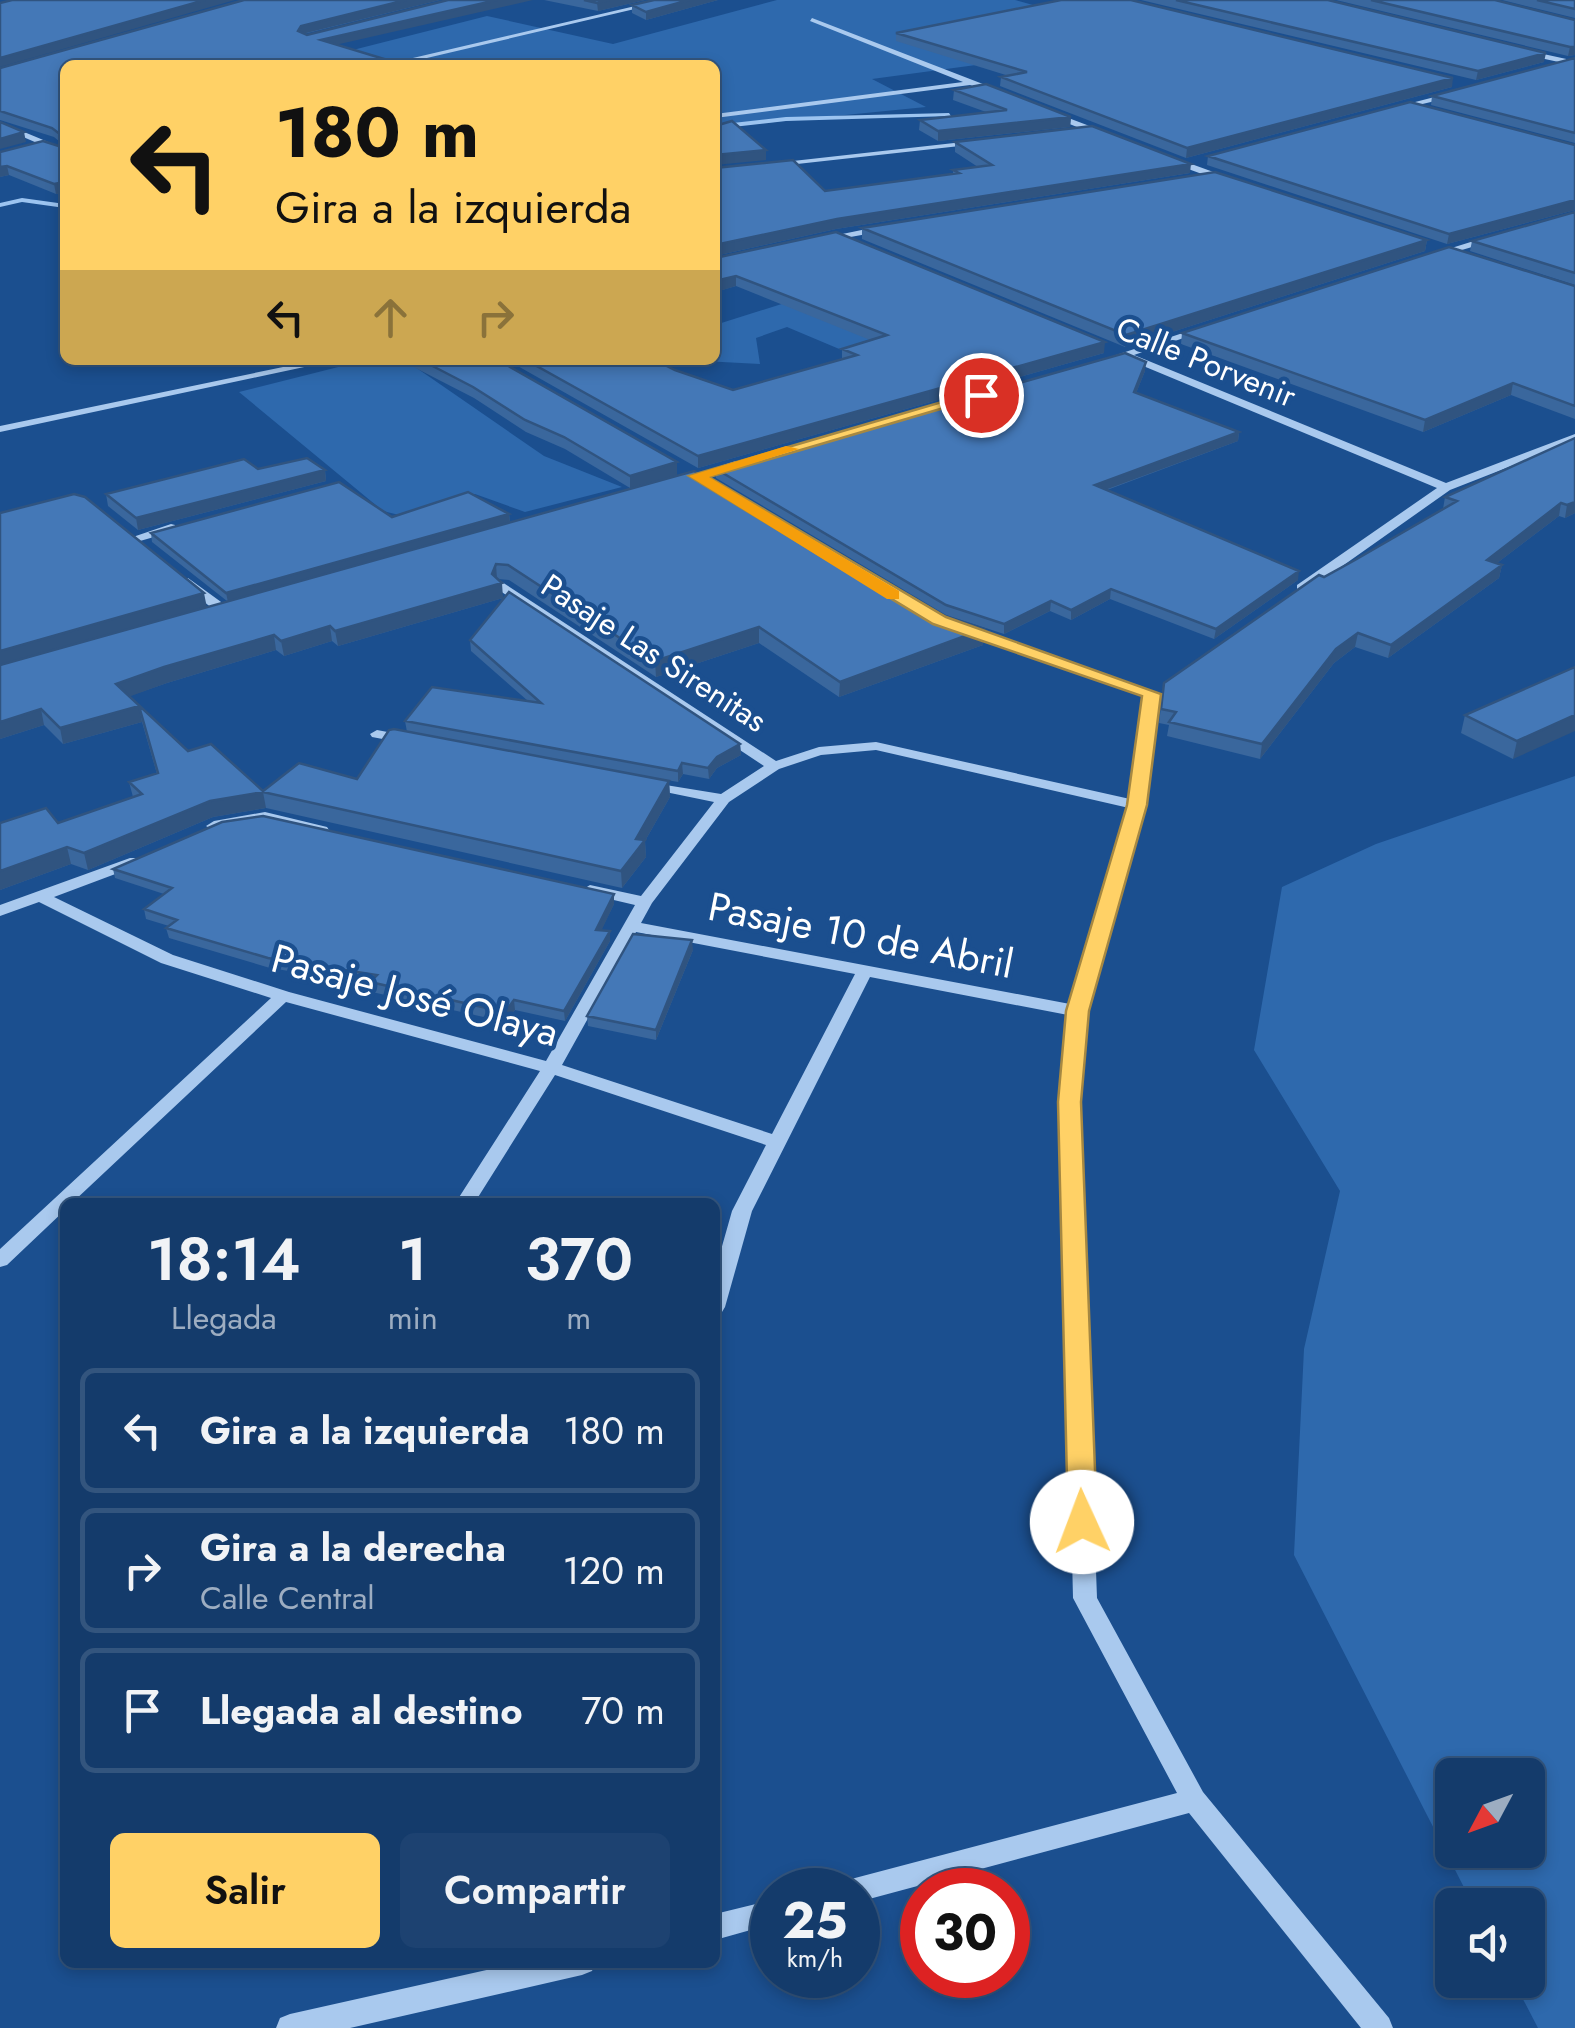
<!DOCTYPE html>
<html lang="es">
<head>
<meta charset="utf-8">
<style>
  :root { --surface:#143b6b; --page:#1d4271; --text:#f1f3f6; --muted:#9dadc1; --line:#33557e; --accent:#ffd166 }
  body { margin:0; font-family:Jost,sans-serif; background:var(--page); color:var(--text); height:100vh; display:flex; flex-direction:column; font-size:38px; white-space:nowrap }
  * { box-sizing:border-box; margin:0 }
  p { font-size:32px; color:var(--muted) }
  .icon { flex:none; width:55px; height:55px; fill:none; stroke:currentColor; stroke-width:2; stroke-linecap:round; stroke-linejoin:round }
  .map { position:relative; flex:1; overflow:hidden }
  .details { position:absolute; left:60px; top:1198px; width:660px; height:770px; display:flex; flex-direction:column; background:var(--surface); border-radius:15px; box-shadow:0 5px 15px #0003,0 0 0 2px var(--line) }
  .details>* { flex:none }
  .guide { position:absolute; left:60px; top:60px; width:660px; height:305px; border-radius:15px; box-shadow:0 5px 15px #0003,0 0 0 2px var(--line); background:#ffd166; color:#111; overflow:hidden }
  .needle { width:65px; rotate:229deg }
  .buttons { position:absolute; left:1435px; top:1758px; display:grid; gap:20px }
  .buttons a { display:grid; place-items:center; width:110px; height:110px; border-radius:15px; background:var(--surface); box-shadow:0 5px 15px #0003,0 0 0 2px var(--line); font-size:50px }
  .speed { position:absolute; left:750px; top:1868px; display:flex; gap:20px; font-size:50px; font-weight:700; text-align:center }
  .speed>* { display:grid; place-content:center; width:130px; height:130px; border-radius:50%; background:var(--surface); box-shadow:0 5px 15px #0003,0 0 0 2px var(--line); line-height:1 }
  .speed small { font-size:25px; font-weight:400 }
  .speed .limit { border:15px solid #d22; background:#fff; color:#111 }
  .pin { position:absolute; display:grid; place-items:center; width:85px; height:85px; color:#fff; margin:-42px; border:5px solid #fff; border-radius:50%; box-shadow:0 2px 10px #0007 }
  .me { position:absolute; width:110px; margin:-55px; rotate:358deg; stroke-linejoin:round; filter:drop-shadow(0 0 8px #0008) }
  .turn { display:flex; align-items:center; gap:35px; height:210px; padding:0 50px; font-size:45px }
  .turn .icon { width:130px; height:130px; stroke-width:2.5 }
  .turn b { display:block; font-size:70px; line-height:85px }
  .lanes { display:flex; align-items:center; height:95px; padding:0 50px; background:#0003; justify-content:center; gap:50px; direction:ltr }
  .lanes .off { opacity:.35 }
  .eta { display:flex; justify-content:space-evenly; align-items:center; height:170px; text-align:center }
  .eta b { font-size:60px; font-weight:600; line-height:70px }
  .action { display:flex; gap:20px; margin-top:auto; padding:20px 50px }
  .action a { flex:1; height:115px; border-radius:15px; background:var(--accent); color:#111; font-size:40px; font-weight:600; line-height:115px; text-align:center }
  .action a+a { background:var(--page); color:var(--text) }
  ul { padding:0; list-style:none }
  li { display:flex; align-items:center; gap:30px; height:125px; margin:0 20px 15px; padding:0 30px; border:5px solid var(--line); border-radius:15px }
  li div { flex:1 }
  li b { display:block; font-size:38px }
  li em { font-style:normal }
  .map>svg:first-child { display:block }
</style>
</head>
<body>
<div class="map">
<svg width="1575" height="2028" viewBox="0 0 1575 2028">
  <rect width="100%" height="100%" fill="#1b4f8f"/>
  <!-- green -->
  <path fill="#2e69ad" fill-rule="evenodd" d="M777,0h238l157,44 -159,16 -141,19 54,28 -211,21v-63h-336l-42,-11 150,-38 126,28z
    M929,285l-66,74 -76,-32 -31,11 4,26 -76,-4h31v-35l73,-23z
    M366,360h39l139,96 78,31 -97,25 -50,-18 -72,22 -20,-5 -144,-119z
    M1575,776v1252h-37l-25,-48h15v-75h-55l-179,-350 10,-206 36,-158 -86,-141 28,-163 94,-43zM1528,1775v75h-76v-75z"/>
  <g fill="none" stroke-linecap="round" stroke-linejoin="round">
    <!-- stream -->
    <path fill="#9cc4f0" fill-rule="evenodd" d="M949,113l2,3 -165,5 -71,8v-4l71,-8z
      M22,198l43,6v4l-43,-6 -22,5v-4z"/>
    <!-- minor -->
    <path fill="#a9c9ee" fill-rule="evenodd" d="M661,0h12l-276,65h-14z
      M812,18l189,73 1,2 -7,2 -25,-10 -255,33v-4l248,-32 -153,-61z
      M1525,50l46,10 1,2 -4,2 -46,-10z
      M1454,92l3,4 -65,15 -4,-2z
      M1050,111l58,22 1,2 -7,2 -55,-22z
      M0,122l65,27v6l-65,-28z
      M981,140l-3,4 -208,23 -4,-3z
      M1172,157l58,21 1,2 -7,2 -55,-20z
      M886,225l5,3 -2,2 -66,12 -5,-3z
      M1493,235l5,3 -2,2 -65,19 -5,-3z
      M1198,328l9,2 -73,25 312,128 129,-49v7l-125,49 -143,101h-10v-6l140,-97 -313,-130 -21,6 -5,-3z
      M317,360h20l-337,72v-6z
      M736,461l4,2v4l-61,18 -6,-4z
      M171,524l4,1v6l-42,12 -6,-4z
      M188,578l40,29v6h-10l-35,-28 -1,-3z
      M502,582l274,179 43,-14 57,-5 254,57 15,-104 -187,-63v-6l5,-1 196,68 -14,112 -59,206 -7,92 18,495 106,194 186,226 4,10h-32l-172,-215 -331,89v-12h-16l4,-9 9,-3 322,-85 -104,-195 -12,-495 7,-88 -198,-38 -118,234 -27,96 -3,5 -7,2v-43l17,-60 34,-66 -211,-70 -80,127h-19l84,-131 -254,-69 -213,200h-8v8l-58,55 -7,2v-18l271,-251 -110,-35 -122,-61 -39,14v-11l130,-47h12l2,3 -2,3 -88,33 119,58 116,37 257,69 89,-156 -51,-12 -2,-3 8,-5 51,11 73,-94 -73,-15 -3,-3 3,-3 80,13 43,-28 -267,-177v-6zM876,750l253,58 -59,196 -429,-81 11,-20 77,-101 50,-33 42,-14zM636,932l219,42 -83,160 -210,-69z
      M377,730l37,7 2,3 -7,4 -37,-7 -2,-3z
      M265,812l62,15 2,3 -8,5 -56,-13 -51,9 -8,-5 8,-5z
      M772,1900v24l-57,16v-26z
      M522,1962h74l-4,9 -10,4 -232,53h-74l4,-10 10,-4z"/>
  </g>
  <!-- wall -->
  <path fill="#3a679d" d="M244,0h196l-136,34 34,11 -273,20v81l-11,-9 -54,-17v-52z
    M544,0h101l-47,11z
    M654,0h64l-72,20 -14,-7v-8z
    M1141,0h187l216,62 -68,18z
    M1336,0h159l80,20v35l-7,1z
    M1502,0h73v18z
    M896,33l556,54 -266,71 -186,-72 1,-9 8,-1 -113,-35z
    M1575,58v85l-144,-38 1,-9z
    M954,90l117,27 -1,10 -132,14 -19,-11 1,-10 66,-8 -33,-12z
    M955,142l235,31 -354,56 -121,27v-88l110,23 128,-17v-4l25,-3 -23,-15z
    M1575,145v65l-128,34 -240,-79 1,-9z
    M65,148v45l-9,1 -47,-19 -9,2v-25z
    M1575,212v73l-105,-34 2,-10z
    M862,228l565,12 -2,11 -300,96 -263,-108z
    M715,258l389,95 -406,115 -191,-108h148l20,10 58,20 109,-31v-10l28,-9 -134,-54 -21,6z
    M1575,286v133l-64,-24 -88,37 -242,-88 1,-11z
    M400,360h98l179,115 -47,13 -65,-39 -39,-17 -52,-34z
    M1145,371l-9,22 103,39 -1,9 -131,49 191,90 -84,59 -104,-40 -39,21 -21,-9 -46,23 -58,-19 -230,-137v-9z
    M1575,438v75l-10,5 -6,-2 -62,47 5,2 -3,13 -111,80 -33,-11 -21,16 -74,96 -93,-23 2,-11 -10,-2 5,-40 160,-106 119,-68 2,-12z
    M258,469l67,1 1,11 -188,49 -30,-24 -2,-12z
    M0,513l207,94 20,-6 -75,-59 -1,-9 241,-16 117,-3 1,8 473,123 -144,52 -80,-54 -103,34 -147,-97 -11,-1 5,19 -165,48 -6,-5 -48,15 -8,-6 -109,33 -38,13 59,55 75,40 94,-12 312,2 1,16 -25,44 1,16 -24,31 -356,-80 -53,9 -125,53 -17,-6 -71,26v-67h58l75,-26 -4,-15 28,-8 -15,-52 -79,22 -19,-19 -44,14z
    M470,640l270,104 1,11 -24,13 -8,11 -26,-5 -5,8 -271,-50 -2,-11 123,-20 -57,-50z
    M1575,667l-62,92 -52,-26 4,-18z
    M113,869l501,25v10l-13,26 9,1v10l-45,80 -50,-11 -9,12 -134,-30 -1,-8 -101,-16 -101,-30 -3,-10 3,-2 -23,-7 -2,-10 20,-15 -49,-16z
    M693,950l-37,90 -68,-14 -1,-10z"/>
  <!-- shaded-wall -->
  <path fill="#305480" d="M205,0h30l-235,67v-9z
    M406,0h34l-138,34 -4,-3 3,-5z
    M497,0h36l-211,48 -1,-8z
    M609,0h36l-47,11 -1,-8z
    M689,0h29l-72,20v-8z
    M1570,47h5v8l-7,1z
    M1546,53l-2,9 -68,18 2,-9z
    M1453,78l-1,9 -266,71 1,-10z
    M1071,117l-1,10 -132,14v-10z
    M24,132l2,10 -26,7v-10z
    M766,150v10l-51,5v-10z
    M1191,164l-1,9 -354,56 -121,27v-11l122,-26z
    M7,166l2,9 -9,2v-10z
    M65,182v11l-9,1 -2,-10z
    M1575,200v10l-128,34 2,-10z
    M1427,240l-2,11 -300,96 1,-12z
    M736,276v10l-20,6v-11z
    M1105,342l-1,11 -406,115v-12z
    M1146,362l-1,9 -12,30 1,-9z
    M1513,383l-2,12 -88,37 2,-12z
    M1239,432l-1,9 -144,53 1,-9z
    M677,462v13l-47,13v-12z
    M325,470l1,11 -188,49 -2,-12z
    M1575,502v11l-10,5 2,-13z
    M1561,503l-2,13 -75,57 3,-13z
    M509,514l1,8 -282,80 -2,-9z
    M496,564l1,15 5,4 1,15 -165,48 -3,-15 157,-57z
    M1502,565l-3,13 -111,80 3,-13z
    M1299,571l-1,9 -84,59 2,-10z
    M1111,589l-1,10 -39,21v-10z
    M204,593l3,15 -207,59v-16z
    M1051,601l-1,10 -46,23v-10z
    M330,626l2,15 -48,15 -3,-15z
    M759,627v16l-103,34 -1,-16z
    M984,629l-1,16 -144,52 1,-15z
    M1358,633l-3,14 -21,16 -74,96 2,-15 74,-95z
    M274,635l2,15 -109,33 -47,17 -4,-16 48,-17z
    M139,706l3,16 -79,22 -3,-16z
    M41,709l3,16 -44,14v-17z
    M1575,715v16l-62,28 4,-18z
    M740,744l1,11 -24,13 -8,11 -1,-11 9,-11z
    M682,763l1,11 -5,8v-11z
    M669,781l1,16 -25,44 1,16 -24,31 -1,-17 15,-32z
    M263,792l3,16 -53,9 -125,53 -4,-17 126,-52z
    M67,847l4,17 -71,26v-19z
    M614,894v10l-17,36 -1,-10z
    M610,931v10l-45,80 -1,-10z
    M692,940l1,10 -37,90v-10z
    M514,1000l1,10 -9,12 -1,-10z"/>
  <!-- building -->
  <path fill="#4478b7" stroke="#305480" stroke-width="2.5" d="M12,0h193l-205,58v-55z
    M244,0h162l-105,26 -3,5 9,4 141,-35h49l-176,40 83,25h-339v73l-13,-10 -52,-17v-43z
    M584,0h25l-12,3z
    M654,0h35l-43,12 -14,-7z
    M1061,0h70l322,78 -266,70 -186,-71 26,-5 -131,-39z
    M1176,0h152l218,53 -68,18z
    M1371,0h124l80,20v27h-5z
    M1537,0h38v9z
    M1575,58v75l-143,-37z
    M986,84l85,33 -133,14 -18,-11 87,-10 -53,-20z
    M1410,102l165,43v55l-126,34 -241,-78z
    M732,121l34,29 -51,5v-29z
    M0,122l24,10 -24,7z
    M1092,126l99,38 -354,55 -122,26v-77l78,-8 32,31 134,-18 -6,-3 39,-5 -37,-23z
    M43,141l22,7v34l-11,2 -47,-18 -7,1v-15z
    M1215,172l212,68 -301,95 -264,-107z
    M1575,212v61l-103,-32z
    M836,232l269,110 -407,114 -172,-96h129l20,10 58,20 124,-35 -15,-6 45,-14 -151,-59 -21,5v-23z
    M1449,247l126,39v120l-62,-23 -88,37 -243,-87z
    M1125,353l21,9 -12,30 105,40 -144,53 204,86 -83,58 -105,-40 -40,21 -20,-9 -47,23 -58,-19 -230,-136z
    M421,360h77l179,102 -47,14 -66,-39 -39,-17 -52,-33z
    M1575,438v64l-8,3 -6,-2 -74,57 15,5 -111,80 -33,-12 -22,16 -74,95 -93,-22 7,-10 -15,-3 3,-26 155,-108 5,2 31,-17 102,-59 -12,-4z
    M307,458l18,12 -189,48 -30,-24 138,-35 14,10z
    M694,471l239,141 51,17 -144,53 -81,-55 -104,34 -147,-96 -12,-1 -4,10 10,9 -167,48 -5,-5 -49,15 -7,-6 -110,32 -48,17 72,67 23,-7 52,47 36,-28 58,16 32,-49 5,-1 275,52 -33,58 9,1 -24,31 -358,-79 -53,9 -126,52 -17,-6 -67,24v-48l46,-15 12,15 84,-29 -13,-12 29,-9 -19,-67 -79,22 -19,-19 -41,13v-57z
    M339,482l53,35 76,-25 41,22 -283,79 -75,-60z
    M74,494l11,3 119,96 -204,58v-138z
    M509,592l231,152 -23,13 -9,11 -26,-5 -4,8 -273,-50 27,-34 109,16 -71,-63z
    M1575,667v48l-58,26 -52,-26z
    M263,816l351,78 -18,36 14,1 -46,80 -50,-11 -9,12 -135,-30 7,-7 -109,-17 -102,-30 11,-8 -33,-11 28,-21 -59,-19 109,-47z
    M633,934l59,6 -36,90 -69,-14z"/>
  <!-- route -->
  <path fill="#ffd166" stroke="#a68842" stroke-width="2.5" d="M976,392l12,3 -279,82 237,140 215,77 -14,111 -58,206 -8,91 16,420 -4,8 -11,3 -10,-3 -4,-8 -10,-420 8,-91 61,-206 15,-109 -209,-72 -244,-148z"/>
  <!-- slow -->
  <path fill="#f59e0b" d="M786,446l13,3 -90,28 190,114v8h-12l-198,-123z"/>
  <g text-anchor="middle" stroke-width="9" stroke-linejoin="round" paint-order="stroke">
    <!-- far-street labels -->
    <g font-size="32" fill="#fff" stroke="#1b4f8f">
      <text transform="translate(1206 362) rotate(22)" y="11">Calle Porvenir</text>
      <text transform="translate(654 653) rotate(33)" y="11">Pasaje Las Sirenitas</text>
    </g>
    <!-- street labels -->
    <g font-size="40" fill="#fff" stroke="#1b4f8f">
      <text transform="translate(861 935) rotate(11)" y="14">Pasaje 10 de Abril</text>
      <text transform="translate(415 995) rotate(15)" y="14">Pasaje José Olaya</text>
    </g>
  </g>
</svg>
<div class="buttons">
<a><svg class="needle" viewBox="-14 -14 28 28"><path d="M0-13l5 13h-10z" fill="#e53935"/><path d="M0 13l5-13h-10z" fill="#9dadc1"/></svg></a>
<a><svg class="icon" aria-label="sound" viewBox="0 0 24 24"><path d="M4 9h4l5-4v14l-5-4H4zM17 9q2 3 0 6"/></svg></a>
</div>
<div class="speed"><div>25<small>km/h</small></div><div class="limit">30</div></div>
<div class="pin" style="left:981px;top:395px;background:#d93025"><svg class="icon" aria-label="arrive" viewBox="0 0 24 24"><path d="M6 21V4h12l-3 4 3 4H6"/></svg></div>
<svg class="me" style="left:1082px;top:1522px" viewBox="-20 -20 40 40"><circle r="19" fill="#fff"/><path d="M0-13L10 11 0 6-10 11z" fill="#ffd166"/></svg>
<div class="guide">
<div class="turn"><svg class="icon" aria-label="left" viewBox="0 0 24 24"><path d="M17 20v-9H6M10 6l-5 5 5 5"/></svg><div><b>180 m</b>Gira a la izquierda</div></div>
<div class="lanes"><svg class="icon" aria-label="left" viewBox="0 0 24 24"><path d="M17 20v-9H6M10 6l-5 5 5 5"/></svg><svg class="icon off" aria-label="ahead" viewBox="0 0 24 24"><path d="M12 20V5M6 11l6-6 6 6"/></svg><svg class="icon off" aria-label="right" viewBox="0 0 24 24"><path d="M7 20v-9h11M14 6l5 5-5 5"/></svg></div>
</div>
<section class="details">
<div class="eta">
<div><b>18:14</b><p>Llegada</p></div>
<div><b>1</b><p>min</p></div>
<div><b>370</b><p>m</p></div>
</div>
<ul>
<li><svg class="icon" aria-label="left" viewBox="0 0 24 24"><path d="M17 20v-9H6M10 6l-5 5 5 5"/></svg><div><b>Gira a la izquierda</b></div><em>180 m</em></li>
<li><svg class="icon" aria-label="right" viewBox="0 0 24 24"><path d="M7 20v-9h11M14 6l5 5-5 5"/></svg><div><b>Gira a la derecha</b><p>Calle Central</p></div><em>120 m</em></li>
<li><svg class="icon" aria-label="arrive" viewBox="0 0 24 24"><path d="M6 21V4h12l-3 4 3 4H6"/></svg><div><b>Llegada al destino</b></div><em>70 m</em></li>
</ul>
<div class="action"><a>Salir</a><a>Compartir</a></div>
</section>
</div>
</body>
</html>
